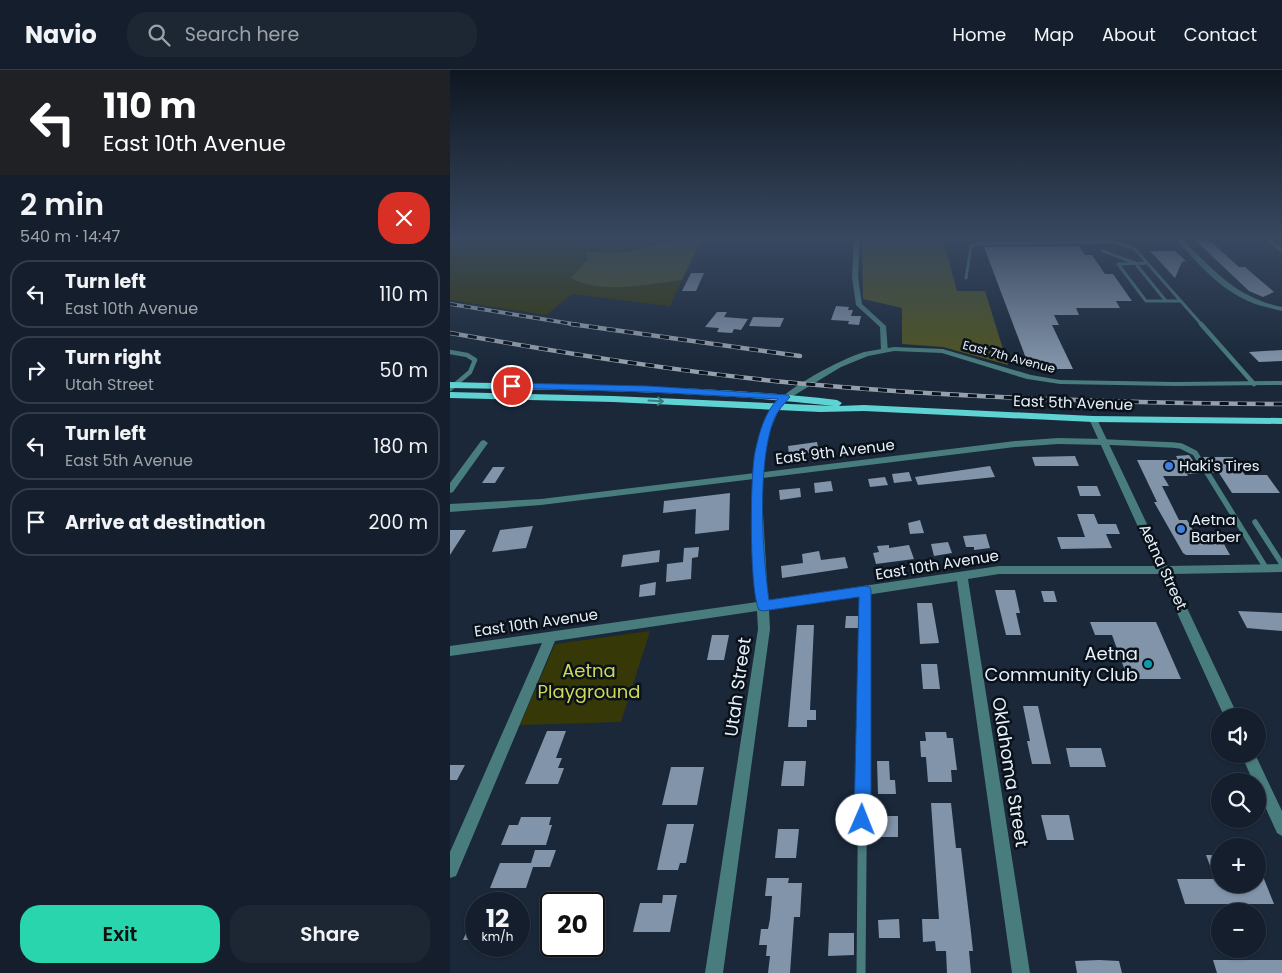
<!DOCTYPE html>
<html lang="en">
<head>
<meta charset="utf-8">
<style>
  :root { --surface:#141e2c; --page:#1d2734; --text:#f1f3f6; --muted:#9da2a9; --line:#333c48; --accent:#28d5ad }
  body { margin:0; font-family:Poppins,sans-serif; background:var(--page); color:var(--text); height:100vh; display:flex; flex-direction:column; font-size:19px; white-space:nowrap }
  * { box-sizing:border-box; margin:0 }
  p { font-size:16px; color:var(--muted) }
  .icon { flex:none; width:28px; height:28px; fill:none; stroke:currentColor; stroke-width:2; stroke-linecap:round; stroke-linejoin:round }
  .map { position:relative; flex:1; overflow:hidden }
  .drawer { display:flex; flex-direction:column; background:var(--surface); width:450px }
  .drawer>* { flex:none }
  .banner { background:#202124; color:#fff; overflow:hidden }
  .controls { position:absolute; left:761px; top:638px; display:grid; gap:10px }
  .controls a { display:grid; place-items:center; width:55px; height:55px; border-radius:50%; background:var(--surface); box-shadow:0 1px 4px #0004,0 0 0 1px var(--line); font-size:25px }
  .speed { position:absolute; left:15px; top:822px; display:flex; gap:10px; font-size:25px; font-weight:700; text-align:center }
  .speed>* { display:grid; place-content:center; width:65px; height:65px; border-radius:50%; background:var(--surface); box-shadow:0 1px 4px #0004,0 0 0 1px var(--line); line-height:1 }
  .speed small { font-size:12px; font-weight:400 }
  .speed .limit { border:2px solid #111; border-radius:8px; background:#fff; color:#111 }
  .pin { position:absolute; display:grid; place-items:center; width:42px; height:42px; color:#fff; margin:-21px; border:2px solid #fff; border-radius:50%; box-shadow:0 1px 5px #0007 }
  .me { position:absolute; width:55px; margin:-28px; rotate:1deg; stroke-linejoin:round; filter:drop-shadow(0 0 4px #0008) }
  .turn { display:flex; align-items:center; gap:18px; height:105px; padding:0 20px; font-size:22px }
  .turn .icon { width:65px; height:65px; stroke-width:2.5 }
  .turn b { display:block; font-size:35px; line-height:42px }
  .round { display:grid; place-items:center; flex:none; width:52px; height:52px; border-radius:20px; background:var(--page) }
  .headline { display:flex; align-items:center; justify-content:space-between; height:85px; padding:0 20px }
  h1 { font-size:30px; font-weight:600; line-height:38px }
  .primary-button { display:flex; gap:10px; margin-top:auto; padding:10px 20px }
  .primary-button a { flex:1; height:58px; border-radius:20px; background:var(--accent); color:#111; font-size:20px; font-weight:600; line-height:58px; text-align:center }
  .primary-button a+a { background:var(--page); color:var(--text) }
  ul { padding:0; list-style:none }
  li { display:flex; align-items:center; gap:15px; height:68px; margin:0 10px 8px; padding:0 10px; border:2px solid var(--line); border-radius:20px }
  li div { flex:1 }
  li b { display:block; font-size:19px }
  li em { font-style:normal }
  header { display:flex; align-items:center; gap:30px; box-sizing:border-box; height:70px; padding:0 25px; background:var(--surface); border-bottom:1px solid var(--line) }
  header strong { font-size:24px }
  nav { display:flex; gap:28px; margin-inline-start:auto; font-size:18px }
  .search { width:350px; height:45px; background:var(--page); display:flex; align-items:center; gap:12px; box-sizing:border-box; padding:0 18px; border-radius:20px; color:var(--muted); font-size:19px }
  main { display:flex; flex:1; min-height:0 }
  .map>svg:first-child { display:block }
</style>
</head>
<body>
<header>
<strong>Navio</strong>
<div class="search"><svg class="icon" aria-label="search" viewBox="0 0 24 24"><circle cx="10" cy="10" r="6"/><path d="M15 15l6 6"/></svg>Search here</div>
<nav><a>Home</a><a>Map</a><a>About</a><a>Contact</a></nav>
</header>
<main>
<section class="drawer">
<div class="banner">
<div class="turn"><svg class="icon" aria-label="left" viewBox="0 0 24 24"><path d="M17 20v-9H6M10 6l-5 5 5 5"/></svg><div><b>110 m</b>East 10th Avenue</div></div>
</div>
<div class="headline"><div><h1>2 min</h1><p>540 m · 14:47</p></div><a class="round" style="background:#d93025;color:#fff"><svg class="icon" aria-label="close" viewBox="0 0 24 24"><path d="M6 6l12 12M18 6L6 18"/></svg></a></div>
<ul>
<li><svg class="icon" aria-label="left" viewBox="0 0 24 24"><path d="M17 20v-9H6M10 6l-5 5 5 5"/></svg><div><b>Turn left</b><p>East 10th Avenue</p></div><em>110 m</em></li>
<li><svg class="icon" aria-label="right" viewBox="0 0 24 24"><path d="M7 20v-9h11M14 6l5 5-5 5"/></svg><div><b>Turn right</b><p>Utah Street</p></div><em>50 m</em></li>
<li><svg class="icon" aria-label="left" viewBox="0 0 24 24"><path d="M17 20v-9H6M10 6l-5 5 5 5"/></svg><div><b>Turn left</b><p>East 5th Avenue</p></div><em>180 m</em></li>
<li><svg class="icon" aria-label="arrive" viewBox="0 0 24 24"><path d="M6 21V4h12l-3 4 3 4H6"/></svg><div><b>Arrive at destination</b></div><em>200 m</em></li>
</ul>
<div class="primary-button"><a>Exit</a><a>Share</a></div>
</section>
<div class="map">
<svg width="832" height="903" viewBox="0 0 832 903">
  <rect width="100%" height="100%" fill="#1a283a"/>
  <!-- green -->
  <path fill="#363907" d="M0,169h231c-36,9 -56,18 -94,12l1,8 -17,19 39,8h21l51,-6 -12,26 -98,-12 -26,21 -96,-15z
    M200,561l-29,91 -101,3 35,-81z"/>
  <!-- forest -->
  <path fill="#505420" d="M231,169h21l-20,41c-33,4 -81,15 -111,-2l17,-19 -2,-8c39,6 59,-3 95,-12z
    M412,169h81l14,52h28l23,74 -65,-18 -41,-3v-36l-39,-9z"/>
  <!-- building -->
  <path fill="#8294a9" d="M744,169h14l31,28h6l29,25 -11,5 -14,-6z
    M629,176l6,9h7l13,19h8l19,27h-16l4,7h-44l3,7h-25l5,10h-7l21,44h-43l-46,-122z
    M700,181h25l11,10 -4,1 -7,16z
    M241,203h13l-8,18h-14z
    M386,236l13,1 -1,3h5l-2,6h10l-2,9 -11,-1 1,-3 -18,-1z
    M267,242h10l-3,5 24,2 -7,11 -7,-1 -2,4 -15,-1 2,-4 -14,-1z
    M303,247l31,1 -4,9 -31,-1z
    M832,280v11l-23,1 -10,-10z
    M367,372l2,10 -30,3 -1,-9z
    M739,385l13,18 -15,1 1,2h-25l6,10h-7l17,34h8l14,24h23l6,11h-44l-3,-2 -29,-51h3l-20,-42h41l-2,-4z
    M625,386l4,10h-44l-3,-9z
    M753,387h30l12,18h22l13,18h-48l-13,-20h-6z
    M540,396l5,11 -77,8 -3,-8z
    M43,397h12l-10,16h-13z
    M459,402l3,9 -18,2 -2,-9z
    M435,407l3,8 -18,2 -2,-8z
    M381,411l2,10 -18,2 -1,-10z
    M627,416h20l4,10h-21z
    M350,418l1,9 -21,3 -1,-10z
    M280,423l-1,37 -34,4 1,-25 -33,4 1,-12z
    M627,444h17l4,10h18l4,10h-14l6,14 -51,1 -4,-12h28z
    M470,450l4,13 -14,1 -2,-11z
    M83,456l-7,22 -34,4 8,-22z
    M0,460h16l-16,25z
    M536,464l4,14 -16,2v-3h-8l-3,-11z
    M498,472l4,11 -18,3 -3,-12z
    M439,475v3l20,-3 5,14 -38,5 -3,-11 6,-1 -2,-6z
    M249,477l-1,10 -6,1 -1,21 -25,3 1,-18 16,-2 1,-14z
    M210,480l-1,12 -38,5 2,-12z
    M369,481l2,9 24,-3 3,11 -66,10 -1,-12 22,-3 -1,-9z
    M206,512l-1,13 -16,2 1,-12z
    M545,520h20l5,23h-4l5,22h-15z
    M591,521h13l3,11h-13z
    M467,533h15l7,40 -19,1z
    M788,541l44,2v18l-35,-3z
    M396,546h13v12h-14z
    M640,552h66l25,57h-53l-16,-44h-17z
    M347,555h17l-4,85h6v10h-9v7h-19z
    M262,565h17l-5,25h-17z
    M471,594h16l3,25h-17z
    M573,636h15l13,58h-19l-5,-23h3z
    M97,661h19l-10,27h6l-4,10h6l-6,16h-33z
    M475,662h21l1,6h6l4,32h-6l1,12h-24l-2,-25h-5l-1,-16h6z
    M616,678h35l5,19h-36z
    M334,691h22l-2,25h-23z
    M427,691h12l1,19h5l1,14h-18z
    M0,695h15l-8,15h-7z
    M221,697h33l-7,38h-35z
    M481,733h20l5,45h5l10,84 2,19h-4l2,22h-24l-1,-22h-10l-1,-10 -12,1 -1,-23h17z
    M591,745h28l5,25h-27z
    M428,746h20v21h-20z
    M71,747h30l-2,8h3l-6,20h-45l8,-20h9z
    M217,754h27l-8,39h-6l-2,7h-21z
    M328,759h21l-3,29h-21z
    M85,780h21l-6,17h-17l-7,21h-36l10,-25h31z
    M756,785h14v29h38v-20l16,40h-89l-8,-25h38z
    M317,808h22l-1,5h14l-2,34h-6l-4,56h-22l2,-17h-4l1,-11h-8l2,-16h7l2,-10 2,-23h-7z
    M213,825h14l-7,37h-37l7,-29h22z
    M26,840v30h-13z
    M449,849l1,19h-21l-1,-18z
    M379,863h25v22l-26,1z
    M649,890l20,1 3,12h-45l-2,-12z
    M763,890h69v13h-65z"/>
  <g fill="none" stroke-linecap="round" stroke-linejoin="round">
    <!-- service-far4 -->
    <path stroke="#497c7d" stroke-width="3" d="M653,181l32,12 31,38
      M697,193l-29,1 28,37h35
      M516,208l5,-32 7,-2 134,-2 22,6 68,77"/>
    <!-- service-far3 -->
    <path stroke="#497c7d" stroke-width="4.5" d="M751,254l53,60
      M0,282l17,3 8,5 -5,12 -20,17"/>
    <!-- service-far2 -->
    <path stroke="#497c7d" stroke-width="5.5" d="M655,372l68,3 8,1 14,7 71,115
      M805,452l27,42"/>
    <!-- service-far1 -->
    <path stroke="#497c7d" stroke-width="7" d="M413,680l2,-159"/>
    <!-- service -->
    <path stroke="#497c7d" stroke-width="9" d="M411,903l2,-225"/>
    <!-- minor -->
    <path fill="#497c7d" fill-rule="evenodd" d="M404,169h6l-2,38 4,27 24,22 2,26 -7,-2 -1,-23 -24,-22 -4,-28z
      M726,169h6c33,32 53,58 100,68v4c-12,-3 -23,-5 -34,-10 -28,-12 -52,-39 -72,-62z
      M814,169h6l12,9v5z
      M323,335h3l4,2 -14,33 -2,32 251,-31 43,-3 47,1 4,3 -4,3 -47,-1 -43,3 -252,31 -1,19 6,103 231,-34h166l4,1 1,3 -1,3 -4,1h-166l-31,5 62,394h-18l-55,-392 -188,29 1,19 -47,344h-18l53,-344 -1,-18 -202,30 -99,235 -6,2v-26l92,-209 -92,13v-10l307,-44 -5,-105 2,-18 -213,26 -91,7v-8l91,-5 214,-26 3,-33z
      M34,370l4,3 -35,49 -3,1v-10l31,-42z"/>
    <!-- tertiary -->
    <path fill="#497c7d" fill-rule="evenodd" d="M444,277l49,2 88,26 29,5 115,2 107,-1v4l-107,1 -115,-2 -33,-5 -85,-26 -48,-2 -26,5 -27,11 -53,32 -9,10h-3l-4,-2c16,-20 67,-47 92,-55 9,-2 20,-3 30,-5z
      M643,346l4,3 70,147 115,-2v8l-111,2 67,142h-14l-135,-297z
      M791,684h14l27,57v25l-5,-3 -19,-42v-10h-5z"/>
    <!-- primary -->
    <path fill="#5fd2d3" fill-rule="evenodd" d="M0,312c129,3 259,3 387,18l5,3 -3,3 25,-1 229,11 189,2v6l-189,-2 -229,-11 -44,1 -207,-10 -163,-4v-6l163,4 221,10c-128,-15 -256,-16 -384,-18z"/>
    <defs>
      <path id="rail-far1" d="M0,234l129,21"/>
      <path id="rail" d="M121,254l229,32
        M0,263c115,20 229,39 345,50 162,15 324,20 487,21"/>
    </defs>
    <!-- rail-far1 casing -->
    <use href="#rail-far1" stroke="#94a0ae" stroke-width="4"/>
    <!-- rail casing -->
    <use href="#rail" stroke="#94a0ae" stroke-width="4.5"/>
    <!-- rail-far1 -->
    <use href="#rail-far1" stroke="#0a1119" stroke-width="2.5" stroke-dasharray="7" stroke-linecap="butt"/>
    <!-- rail -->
    <use href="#rail" stroke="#0a1119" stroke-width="3" stroke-dasharray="9" stroke-linecap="butt"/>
  </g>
  <!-- one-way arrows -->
  <defs><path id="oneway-shaft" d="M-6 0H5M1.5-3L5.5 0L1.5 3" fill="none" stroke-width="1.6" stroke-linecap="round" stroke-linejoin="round" transform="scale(1.25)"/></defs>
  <use stroke="#397b7f" href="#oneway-shaft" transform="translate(206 331) rotate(3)"/>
  <!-- sky -->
  <linearGradient id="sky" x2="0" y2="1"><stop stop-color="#0e1620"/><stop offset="0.57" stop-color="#384860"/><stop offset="1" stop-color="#384860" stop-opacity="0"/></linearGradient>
  <rect width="832" height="295" fill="url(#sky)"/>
  <!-- route -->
  <path fill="#1a73e8" stroke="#114b97" d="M62,313l136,3 140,9 2,2c-6,7 -12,13 -16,22 -17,45 -12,132 -5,181l96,-14 5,1 1,4v229l-2,6 -7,3 -6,-3 -2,-6 5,-223 -96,14 -4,-1c-10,-20 -9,-134 -4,-158 4,-18 9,-39 23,-53l-130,-7 -139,-4v-4z"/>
  <!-- markers -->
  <g fill="#3f7fe0" stroke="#0a1119" stroke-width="2">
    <circle cx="719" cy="396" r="5"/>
    <circle cx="731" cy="459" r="5"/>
  </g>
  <circle fill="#0f9aa8" stroke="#0a1119" stroke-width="2" cx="698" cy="594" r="5"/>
  <g text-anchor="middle" stroke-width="5" stroke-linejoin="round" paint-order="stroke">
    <!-- far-street labels -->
    <g font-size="12" fill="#e6f0fc" stroke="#0a1119">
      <text transform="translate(559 287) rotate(15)" y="4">East 7th Avenue</text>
    </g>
    <!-- street labels -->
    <g font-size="15" fill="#e6f0fc" stroke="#0a1119">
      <text transform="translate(623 333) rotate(2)" y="5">East 5th Avenue</text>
      <text transform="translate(385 382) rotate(-7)" y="5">East 9th Avenue</text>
      <text transform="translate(487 495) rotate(-9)" y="5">East 10th Avenue</text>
      <text transform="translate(713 497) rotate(65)" y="5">Aetna Street</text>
      <text transform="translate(86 553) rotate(-8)" y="5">East 10th Avenue</text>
    </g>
    <!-- poi labels -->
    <g font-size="15" fill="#e6f0fc" stroke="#0a1119" text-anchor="start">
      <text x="729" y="401">Haki's Tires</text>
      <text x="741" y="455">Aetna<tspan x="741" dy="17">Barber</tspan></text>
    </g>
    <!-- near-poi labels -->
    <g font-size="18" fill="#e6f0fc" stroke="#0a1119" text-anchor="end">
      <text x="688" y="590">Aetna<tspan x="688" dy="21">Community Club</tspan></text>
    </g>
    <!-- near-park labels -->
    <g font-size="18" fill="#d0d957" stroke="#0a1119">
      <text x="139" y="607">Aetna<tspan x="139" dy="21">Playground</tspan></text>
    </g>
    <!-- near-street labels -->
    <g font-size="18" fill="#e6f0fc" stroke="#0a1119">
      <text transform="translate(288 617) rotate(-82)" y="6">Utah Street</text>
      <text transform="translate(560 702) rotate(81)" y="6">Oklahoma Street</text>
    </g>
  </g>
</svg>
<div class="controls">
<a><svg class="icon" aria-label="sound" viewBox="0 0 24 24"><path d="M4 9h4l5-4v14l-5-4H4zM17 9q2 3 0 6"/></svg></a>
<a><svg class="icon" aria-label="search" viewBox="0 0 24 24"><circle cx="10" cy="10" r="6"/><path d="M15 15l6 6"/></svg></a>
<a>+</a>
<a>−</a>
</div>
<div class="speed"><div>12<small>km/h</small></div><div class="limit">20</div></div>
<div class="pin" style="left:62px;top:316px;background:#d93025"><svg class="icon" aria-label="arrive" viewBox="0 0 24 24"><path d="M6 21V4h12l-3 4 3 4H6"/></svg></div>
<svg class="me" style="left:412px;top:750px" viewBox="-20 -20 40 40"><circle r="19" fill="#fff"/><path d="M0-13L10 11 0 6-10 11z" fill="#1a73e8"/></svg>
</div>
</main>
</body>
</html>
